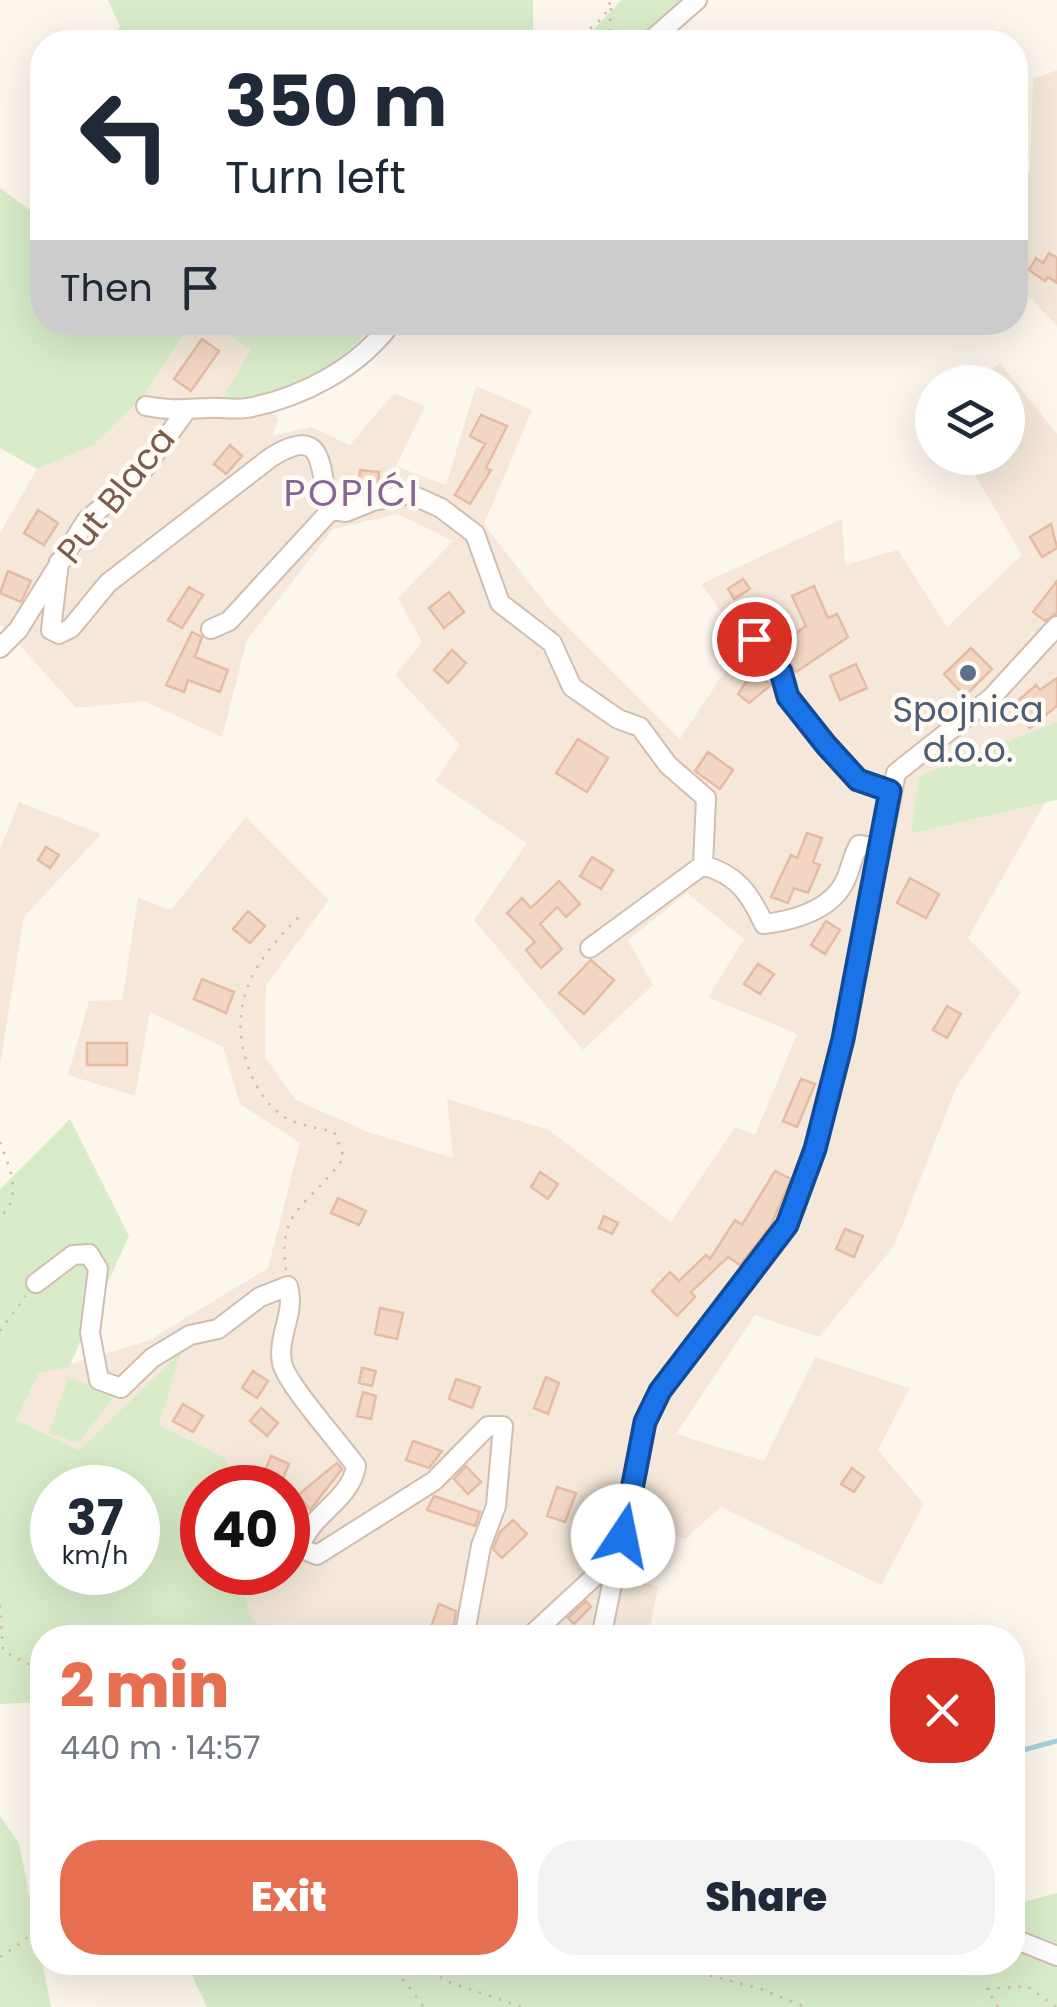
<!DOCTYPE html>
<html lang="en">
<head>
<meta charset="utf-8">
<style>
  :root { --surface:#fff; --page:#f2f2f3; --text:#1f2937; --muted:#747a83; --accent:#e76f51 }
  body { margin:0; font-family:Poppins,sans-serif; background:var(--page); color:var(--text); height:100vh; display:flex; flex-direction:column; font-size:38px; white-space:nowrap }
  * { box-sizing:border-box; margin:0 }
  p { font-size:32px; color:var(--muted) }
  .icon { flex:none; width:55px; height:55px; fill:none; stroke:currentColor; stroke-width:2; stroke-linecap:round; stroke-linejoin:round }
  .map { position:relative; flex:1; overflow:hidden }
  .drawer { position:absolute; left:30px; top:1625px; width:995px; height:350px; display:flex; flex-direction:column; background:var(--surface); border-radius:40px; box-shadow:0 10px 40px #0002 }
  .drawer>* { flex:none }
  .hud { position:absolute; left:30px; top:30px; width:998px; height:305px; border-radius:40px; box-shadow:0 10px 40px #0002; background:#fff; color:var(--text); overflow:hidden }
  .tools { position:absolute; left:915px; top:365px; display:grid; gap:20px }
  .tools a { display:grid; place-items:center; width:110px; height:110px; border-radius:50%; background:var(--surface); box-shadow:0 10px 40px #0002; font-size:50px }
  .speed { position:absolute; left:30px; top:1465px; display:flex; gap:20px; font-size:50px; font-weight:700; text-align:center }
  .speed>* { display:grid; place-content:center; width:130px; height:130px; border-radius:50%; background:var(--surface); box-shadow:0 10px 40px #0002; line-height:1 }
  .speed small { font-size:25px; font-weight:400 }
  .speed .limit { border:15px solid #d22; background:#fff; color:#111 }
  .pin { position:absolute; display:grid; place-items:center; width:85px; height:85px; color:#fff; margin:-42px; border:5px solid #fff; border-radius:50%; box-shadow:0 2px 10px #0007 }
  .me { position:absolute; width:110px; margin:-55px; rotate:11deg; stroke-linejoin:round; filter:drop-shadow(0 0 8px #0008) }
  .turn { display:flex; align-items:center; gap:35px; height:210px; padding:0 30px; font-size:45px }
  .turn .icon { width:130px; height:130px; stroke-width:2.5 }
  .turn b { display:block; font-size:70px; line-height:85px }
  .then { display:flex; align-items:center; height:95px; padding:0 30px; background:#0003; gap:20px; font-size:38px }
  .round { display:grid; place-items:center; flex:none; width:105px; height:105px; border-radius:40px; background:var(--page) }
  .head { display:flex; align-items:center; justify-content:space-between; height:170px; padding:0 30px }
  h1 { font-size:60px; font-weight:800; line-height:75px; color:var(--accent) }
  .cta { display:flex; gap:20px; margin-top:auto; padding:20px 30px }
  .cta a { flex:1; height:115px; border-radius:40px; background:var(--accent); color:#fff; font-size:40px; font-weight:800; line-height:115px; text-align:center }
  .cta a+a { background:var(--page); color:var(--text) }
  .map>svg:first-child { display:block }
</style>
</head>
<body>
<div class="map">
<svg width="1057" height="2007" viewBox="0 0 1057 2007">
  <rect width="100%" height="100%" fill="#fdf6ec"/>
  <!-- residential -->
  <path fill="#f5e8da" d="M1057,70v256l-42,-44v-83l15,-29 3,-91z
    M191,323h21l39,27 -2,50 30,18 -7,18 39,-9 39,18 44,-52 31,13 -29,60 50,19 30,-99 56,24 -48,114 64,83 132,132 64,-96 -43,-59 141,-65 3,46 53,-15 49,77 75,-72 -57,-97h43v-76h-35l27,-19 57,71v288l-137,54 -8,58 133,-31 -77,135 53,54 -64,94 -63,160 -75,91 -64,-22 -79,119 88,27 51,-104 95,31 -32,62 46,54 -43,81 -160,-78 -36,32 -35,-13 -7,56 15,5 -10,50h-381l-18,-23 -6,-41 45,-1v-84l-57,-1 -5,-29 -67,-33 20,-71 -100,96 -63,-30 23,-47 109,-32 120,-73 32,-125 -60,-39 -17,-57 -73,-35 -15,84 -67,-21 21,-74 33,-1 16,-102 33,12 75,-93 83,83 -63,85 -1,72 31,43 72,32 85,26 -6,-59 102,31 122,92 64,-95 20,8 42,-101 -89,-37 36,-58 -57,-46 -59,47 25,45 -70,65 -109,-130 53,-77 -92,-62 25,-36 -65,-70 27,-33 -24,-44 55,-57 -55,-27 -65,15 -86,111 -25,97 -78,-36 -68,7 -76,-85v-90l37,-64 57,-24 49,-48z
    M19,802l82,32 -77,83 -24,148v-216z
    M1013,1866l4,1 7,35 -11,33z"/>
  <!-- green -->
  <path fill="#d8ecc9" fill-rule="evenodd" d="M108,0h425v42h-420l7,-16z
    M621,0h66l-46,42h-59z
    M0,188l38,28 4,-9v115l149,1 -48,74 -49,48 -57,24 -37,-21z
    M212,323h164c-35,43 -98,77 -154,76l29,-49z
    M1057,722v78l-146,34 8,-58z
    M70,1119l59,117 -60,131 -30,6 -23,47 63,30 102,-98 -22,73 67,33 5,29 -29,1v84l41,1 6,41 18,23 -225,1v64l-42,2v-515zM52,1488h86v84h-86z
    M68,1378l48,17 -38,48 -29,-10z
    M0,1816l19,27 32,164h-51z
    M1057,1893v59l-43,-20 10,-30z
    M1013,1946l44,19v42h-850l-21,-44 826,-1z"/>
  <g fill="none" stroke-linecap="round" stroke-linejoin="round">
    <!-- stream -->
    <path stroke="#a5d3da" stroke-width="5" d="M1012,1753l45,-12"/>
  </g>
  <!-- building -->
  <path fill="#f3d5c3" stroke="#e6bba3" stroke-width="2.5" d="M1049,253l8,5v25l-9,-6 -3,4 -16,-11 7,-12 7,5z
    M202,339l17,12 -28,40 -17,-12z
    M481,415l26,11 -21,42 5,2 -21,34 -15,-9 30,-51 -15,-8z
    M230,445l12,11 -16,18 -12,-10z
    M360,470l19,2 -1,15 -20,7z
    M38,510l20,13 -14,22 -20,-12z
    M1051,524l6,24 -15,9 -12,-20z
    M8,571l23,10 -10,21 -21,-9z
    M743,579l7,10 -16,10 -6,-10z
    M1057,581v32l-12,8 -12,-9z
    M814,586l14,32 9,-4 11,23 -52,35 -17,-27 27,-19 -14,-30z
    M189,587l14,8 -21,33 -14,-8z
    M449,592l15,20 -20,16 -15,-20z
    M192,632l10,5 -7,20 33,13 -8,22 -32,-12 -4,12 -18,-7z
    M971,648l21,21 -27,27 -21,-22z
    M452,650l14,13 -18,20 -14,-13z
    M856,664l11,24 -27,12 -10,-24z
    M753,672l18,13 -22,18 -11,-9z
    M1057,678v28l-27,22 -18,-22 24,-21 4,5z
    M578,739l30,19 -21,34 -31,-19z
    M708,752l25,18 -13,19 -25,-18z
    M807,833l15,5 -9,24 7,3 -12,28 -14,-5 -6,15 -17,-6 20,-42 6,3z
    M46,847l13,8 -9,13 -12,-8z
    M592,857l21,13 -12,19 -21,-13z
    M910,878l29,16 -13,24 -29,-15z
    M559,881l21,23 -14,13 -9,-10 -17,17 22,25 -21,19 -15,-18 9,-8 -28,-29 15,-15 9,10z
    M248,911l17,15 -15,17 -17,-14z
    M826,921l14,9 -15,24 -14,-9z
    M591,960l23,20 -30,34 -25,-21z
    M758,964l16,10 -14,20 -16,-10z
    M202,979l32,13 -8,21 -32,-14z
    M947,1006l14,8 -14,24 -14,-8z
    M87,1043h40v22h-40z
    M801,1079l14,5 -18,43 -14,-6z
    M775,1171l16,8 -21,48 -30,38 -12,-8 -37,35 4,5 -18,19 -25,-25 18,-19 9,9 27,-26 4,4 25,-39 7,5z
    M540,1172l18,12 -10,15 -17,-12z
    M338,1198l28,13 -7,14 -28,-12z
    M604,1216l14,7 -6,11 -13,-6z
    M845,1229l18,7 -9,21 -18,-8z
    M380,1308l23,5 -6,26 -22,-5z
    M362,1368l14,3 -4,15 -13,-3z
    M253,1371l15,10 -11,17 -15,-10z
    M546,1377l13,6 -11,31 -14,-6z
    M456,1379l24,8 -8,21 -23,-9z
    M363,1392l13,4 -5,23 -14,-3z
    M183,1404l20,12 -10,16 -20,-11z
    M261,1408l17,15 -11,13 -17,-15z
    M413,1441l29,10 -13,17 -23,-8z
    M271,1456l18,8 -8,19 -18,-8z
    M337,1463l5,6 -32,41 -12,-15z
    M466,1466l15,16 -13,12 -14,-15z
    M852,1468l12,9 -10,15 -13,-8z
    M557,1487l19,6 -11,29 -18,-6z
    M434,1496l46,16 -5,14 -48,-16z
    M513,1520l14,14 -25,24 -9,-9 7,-17z
    M586,1601l5,6 -17,17 -6,-6z
    M439,1604l17,7 -4,27h-25z"/>
  <g fill="none" stroke-linecap="round" stroke-linejoin="round">
    <defs>
      <path id="minor" d="M649,42l48,-42
        M146,406c24,5 38,3 62,2 13,-1 26,2 39,0 54,-10 112,-40 145,-86
        M59,562l-8,68 8,4 12,-6 37,-45 162,-125c62,-40 47,23 61,52l15,2 27,-11 37,-7 31,14 34,26 25,69 52,40 20,44 46,32 22,8 28,38 38,33 -3,67c34,10 46,27 61,59 26,-3 61,-12 77,-36 9,-12 10,-30 18,-43l20,3
        M211,629l18,-8 102,-111
        M753,639l28,33 7,25 38,48 32,34 32,12
        M0,648l18,-18 68,-109 55,-48 44,-61
        M590,948l113,-83
        M36,1283l37,-28 16,-1 9,15 -8,64 9,47 22,8 31,-30 38,-23 28,-6 42,-32 28,-11c8,27 -11,49 -6,77 5,22 58,80 74,103 -6,36 -46,47 -56,82l17,7 117,-74 54,-55h15l-7,80 -15,40 -17,92
        M528,1638l91,-84
        M601,1638l44,-216 14,-31 128,-166 28,-76 28,-110 53,-266 96,-76 65,-71
        M1012,1938l45,18"/>
    </defs>
    <!-- minor casing -->
    <use href="#minor" stroke="#d1beb0" stroke-width="22"/>
    <!-- path -->
    <path stroke="#d9b8a5" stroke-width="2.5" stroke-dasharray="2.5 8" stroke-linecap="butt" d="M574,42l30,-25 7,-17
      M609,42l2,-37
      M0,1142c9,24 24,54 0,75
      M286,1270c-10,-63 28,-67 58,-113l-10,-25c-15,-4 -39,-7 -51,-16 -19,-13 -31,-35 -37,-56 -19,-62 14,-106 57,-147
      M0,1331l26,-35
      M0,1605l3,46 39,20
      M0,1957l25,-17 17,-21
      M390,1962l34,45
      M412,1962l37,20 73,25
      M659,1962l102,27 44,18
      M998,2007l-11,-18 40,-3 29,21"/>
    <!-- minor -->
    <use href="#minor" stroke="#fff" stroke-width="18"/>
  </g>
  <g fill="none" stroke-linecap="round" stroke-linejoin="round">
    <defs>
      <path id="route" d="M623,1536l22,-114 15,-31 127,-166 28,-76 28,-110 47,-248 -32,-11 -32,-35 -38,-48 -7,-25 -27,-33"/>
    </defs>
    <!-- route casing -->
    <use href="#route" stroke="#114b97" stroke-width="25"/>
    <!-- route -->
    <use href="#route" stroke="#1a73e8" stroke-width="18"/>
  </g>
  <!-- markers -->
  <circle fill="#5c6f8a" stroke="#fffaf3" stroke-width="4" cx="968" cy="673" r="10"/>
  <g text-anchor="middle" stroke-width="9" stroke-linejoin="round" paint-order="stroke">
    <!-- street labels -->
    <g font-size="35" fill="#7a5c4d" stroke="#fffaf3">
      <text transform="translate(116 495) rotate(-51)" y="12">Put Blaca</text>
    </g>
    <!-- service labels -->
    <g font-size="35" fill="#4e5e75" stroke="#fffaf3">
      <text x="968" y="722">Spojnica<tspan x="968" dy="40">d.o.o.</tspan></text>
    </g>
    <!-- neighbourhood labels -->
    <g font-size="38" letter-spacing="2.5" fill="#846695" stroke="#fffaf3">
      <text x="352" y="506">POPIĆI</text>
    </g>
  </g>
</svg>
<div class="tools">
<a><svg class="icon" aria-label="layers" viewBox="0 0 24 24"><path d="M12 4l9 5-9 5-9-5zM3 14l9 5 9-5"/></svg></a>
</div>
<div class="speed"><div>37<small>km/h</small></div><div class="limit">40</div></div>
<div class="pin" style="left:754px;top:639px;background:#d93025"><svg class="icon" aria-label="arrive" viewBox="0 0 24 24"><path d="M6 21V4h12l-3 4 3 4H6"/></svg></div>
<svg class="me" style="left:623px;top:1536px" viewBox="-20 -20 40 40"><circle r="19" fill="#fff"/><path d="M0-13L10 11 0 6-10 11z" fill="#1a73e8"/></svg>
<div class="hud">
<div class="turn"><svg class="icon" aria-label="left" viewBox="0 0 24 24"><path d="M17 20v-9H6M10 6l-5 5 5 5"/></svg><div><b>350 m</b>Turn left</div></div>
<div class="then">Then<svg class="icon" aria-label="arrive" viewBox="0 0 24 24"><path d="M6 21V4h12l-3 4 3 4H6"/></svg></div>
</div>
<section class="drawer">
<div class="head"><div><h1>2 min</h1><p>440 m · 14:57</p></div><a class="round" style="background:#d93025;color:#fff"><svg class="icon" aria-label="close" viewBox="0 0 24 24"><path d="M6 6l12 12M18 6L6 18"/></svg></a></div>
<div class="cta"><a>Exit</a><a>Share</a></div>
</section>
</div>
</body>
</html>
